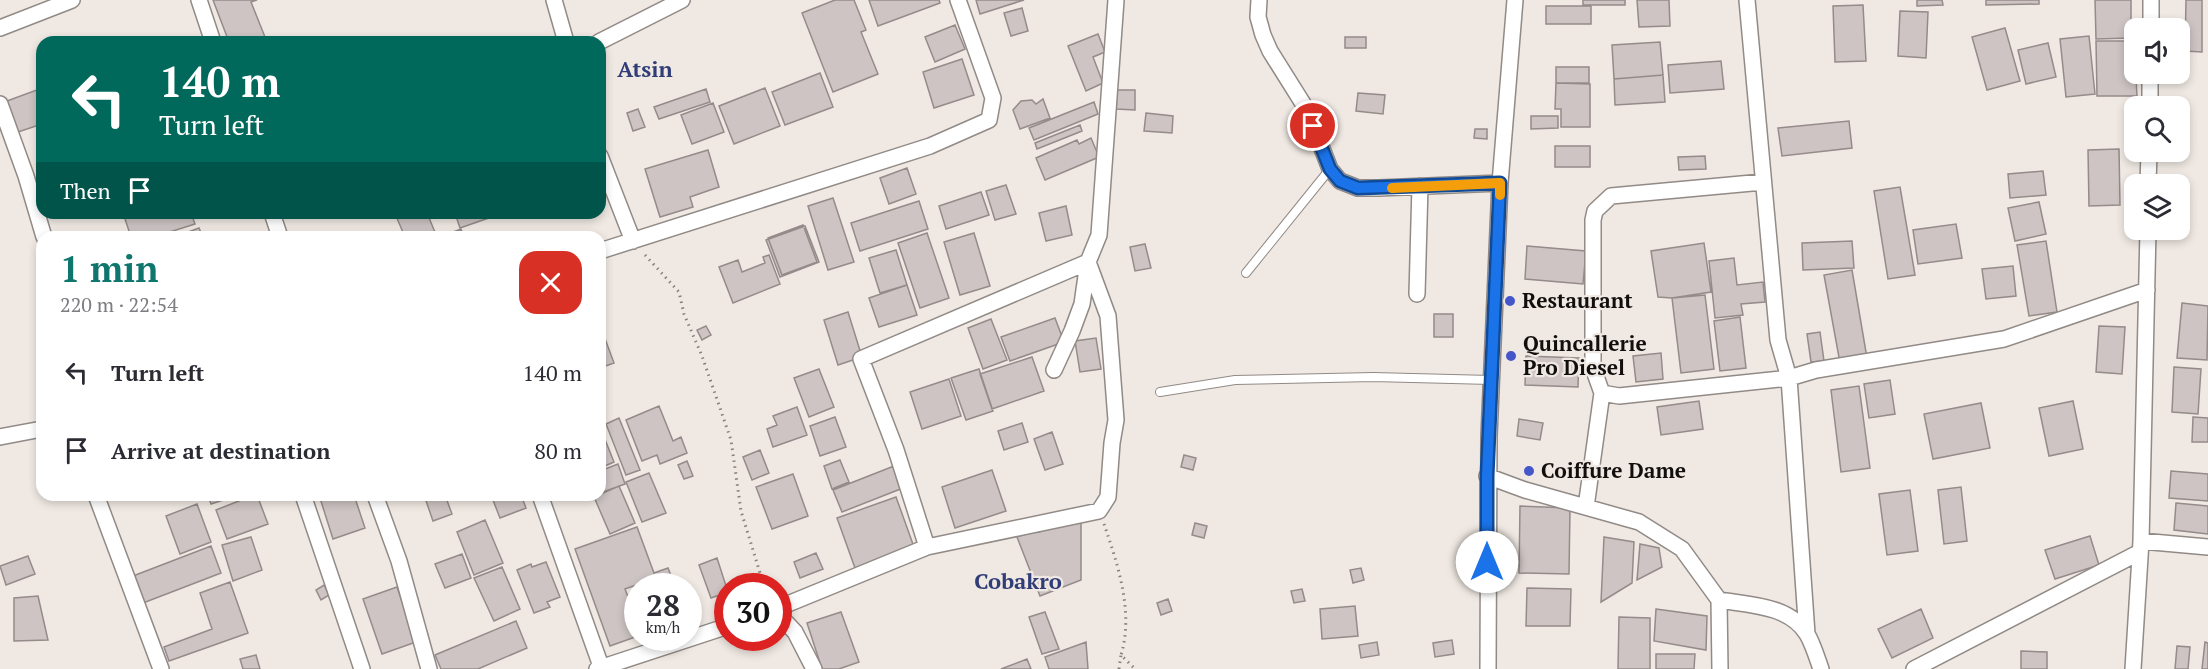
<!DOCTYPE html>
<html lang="en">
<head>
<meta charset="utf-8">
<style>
  :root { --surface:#fff; --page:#f2f2f3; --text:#2b2b33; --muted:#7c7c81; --accent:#0f766e }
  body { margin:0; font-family:"PT Serif",serif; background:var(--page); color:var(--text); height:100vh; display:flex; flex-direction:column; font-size:22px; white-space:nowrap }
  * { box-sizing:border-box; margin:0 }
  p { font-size:20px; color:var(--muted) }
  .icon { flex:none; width:33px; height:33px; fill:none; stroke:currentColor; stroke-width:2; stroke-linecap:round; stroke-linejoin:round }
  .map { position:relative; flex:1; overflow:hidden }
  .details { position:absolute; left:36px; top:231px; width:570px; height:270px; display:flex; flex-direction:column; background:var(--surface); border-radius:18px; box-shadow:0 3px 9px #0003 }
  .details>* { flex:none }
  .guide { position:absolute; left:36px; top:36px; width:570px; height:183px; border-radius:18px; box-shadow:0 3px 9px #0003; background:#00695c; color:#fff; overflow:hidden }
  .tools { position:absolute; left:2124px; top:18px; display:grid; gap:12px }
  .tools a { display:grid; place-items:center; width:66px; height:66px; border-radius:12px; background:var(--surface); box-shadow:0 3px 9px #0003; font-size:30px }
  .speed { position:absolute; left:624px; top:573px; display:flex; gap:12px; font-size:30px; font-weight:700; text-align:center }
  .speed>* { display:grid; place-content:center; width:78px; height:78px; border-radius:50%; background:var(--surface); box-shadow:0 3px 9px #0003; line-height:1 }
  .speed small { font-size:15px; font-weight:400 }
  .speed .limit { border:9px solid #d22; background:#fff; color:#111 }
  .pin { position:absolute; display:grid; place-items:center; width:51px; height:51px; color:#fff; margin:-26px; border:3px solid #fff; border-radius:50%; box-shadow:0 2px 6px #0007 }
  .me { position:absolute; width:66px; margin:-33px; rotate:0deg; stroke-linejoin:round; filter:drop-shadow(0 0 4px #0008) }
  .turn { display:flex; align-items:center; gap:21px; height:126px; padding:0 24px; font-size:27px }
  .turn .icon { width:78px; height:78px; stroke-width:2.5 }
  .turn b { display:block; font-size:42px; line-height:51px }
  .then { display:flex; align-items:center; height:57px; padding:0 24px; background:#0003; gap:12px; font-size:22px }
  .round { display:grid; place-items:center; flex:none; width:63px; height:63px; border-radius:18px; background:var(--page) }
  .headline { display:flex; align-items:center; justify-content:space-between; height:102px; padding:0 24px }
  h1 { font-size:36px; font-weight:800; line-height:45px; color:var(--accent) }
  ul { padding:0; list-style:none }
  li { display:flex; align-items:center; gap:18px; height:78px; padding:0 24px }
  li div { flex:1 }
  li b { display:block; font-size:22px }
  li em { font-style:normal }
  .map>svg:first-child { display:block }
</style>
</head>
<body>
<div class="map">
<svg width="2208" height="669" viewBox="0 0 2208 669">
  <rect width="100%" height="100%" fill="#f0e9e3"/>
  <!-- building -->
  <path fill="#cdc4c3" stroke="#948b8a" stroke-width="1.5" d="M213,0h44l-6,2 14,35 -12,5h-24z
    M835,0h19l12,30 -5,2 17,42 -45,18 -31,-79z
    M869,0h70l1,3 -62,23z
    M976,0h48l-44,14z
    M1583,0h42v5h-42z
    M1637,0h32l1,26 -31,1z
    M1917,0h25l1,5 -26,1z
    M1986,0h53v4l-53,1z
    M2095,0h36v38l-35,1z
    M2186,0h16v52l-17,-1z
    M1863,5l3,56 -31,1 -2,-56z
    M1546,6h45v18h-45z
    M1022,8l6,23 -17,5 -7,-23z
    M1900,11l28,1 -2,46 -28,-2z
    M955,25l10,24 -30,13 -10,-25z
    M2005,28l15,53 -33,9 -15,-53z
    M1098,34l7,18 -12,5 10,26 -17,8 -18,-45z
    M2089,36l6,58 -29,3 -6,-58z
    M1345,37h21v11h-21z
    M2096,41h38l3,55h-40z
    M1660,42l3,33 -49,4 -2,-34z
    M2048,43l8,34 -30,7 -8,-34z
    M962,59l12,36 -40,13 -11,-36z
    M1721,61l3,28 -54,4 -2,-28z
    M1556,67h33v16h-33z
    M820,73l13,34 -48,18 -13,-33z
    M1663,75l2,27 -50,3 -1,-26z
    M1556,83l34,1v43h-29v-18h-6z
    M42,88v36l-24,8 -11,-31z
    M765,88l15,38 -46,18 -15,-38z
    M706,89l4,13 -51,17 -5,-12z
    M1117,90h18v20l-19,-1z
    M1358,93l27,2 -2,19 -27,-3z
    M1043,99l7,19 -30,11 -7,-19 8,-9 11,-1 4,4z
    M1094,102l4,12 -64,26 -5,-12z
    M713,103l11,29 -32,12 -11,-29z
    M638,109l7,18 -12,4 -6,-18z
    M1146,113l27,3 -1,17 -28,-2z
    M1531,116h27v12l-27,1z
    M1849,121l3,27 -70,8 -4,-28z
    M1080,125l2,6 -45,18 -2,-6z
    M1475,129h12v10l-13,-1z
    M1091,138l8,19 -54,23 -9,-22 41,-18 2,4z
    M1555,146h35v21h-35z
    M2119,149l1,56 -31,1 -1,-56z
    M708,150l11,37 -29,10 3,10 -33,10 -15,-48z
    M1705,156l1,13 -27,1 -1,-13z
    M907,168l9,26 -27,10 -9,-26z
    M2043,171l3,24 -36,3 -2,-24z
    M1006,185l10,29 -21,6 -9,-29z
    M1900,187l15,88 -27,4 -14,-88z
    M981,192l8,23 -43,14 -7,-23z
    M833,198l21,64 -26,8 -20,-64z
    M919,201l9,28 -68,22 -9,-28z
    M2039,202l7,32 -31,7 -7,-33z
    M1066,206l6,29 -26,6 -7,-28z
    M123,213h68l4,11 -41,13h-23z
    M403,213h24l10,24h-32l-9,-21z
    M455,213h48l-43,15z
    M1956,224l6,34 -44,6 -5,-34z
    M803,225l14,37 -35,13 -14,-37z
    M805,226l14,36 -39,15 -14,-37z
    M199,228l4,9h-28z
    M461,229l3,8h-24z
    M927,233l22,65 -29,10 -22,-65z
    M974,233l16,53 -30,9 -16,-53z
    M1852,241l2,27 -51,2 -1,-27z
    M2046,241l11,71 -28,4 -12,-71z
    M1704,243l7,49 -39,6 -14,-1 -7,-46z
    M1145,244l6,24 -16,3 -5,-24z
    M1527,246l59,5 -3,33 -58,-5z
    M896,250l11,35 -27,8 -11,-35z
    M769,255l11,29 -47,19 -14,-36 19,-7 4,12 23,-9 -2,-6z
    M1734,258l3,27 26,-3 2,20 -24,2 2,11 -28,3 -6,-57z
    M2013,266l3,30 -30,3 -4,-30z
    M1852,270l15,88 -27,5 -16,-88z
    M907,285l10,30 -38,12 -10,-29z
    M1705,295l9,74 -33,4 -9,-75z
    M2182,303l26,3 -1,54 -30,-2z
    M848,312l14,45 -24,8 -14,-45z
    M1434,314h19v23h-19z
    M1740,317l6,51 -26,3 -6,-50z
    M1055,318l9,24 -54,19 -9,-24z
    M991,319l16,41 -24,9 -15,-41z
    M600,325l14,38 -14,5z
    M706,326l5,9 -9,5 -5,-10z
    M2099,326l26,1 -3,47 -26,-2z
    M1820,332l4,29 -13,1 -4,-28z
    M1096,338l5,31 -21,3 -5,-31z
    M1661,353l2,26 -27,3 -3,-26z
    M1526,356l53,2 -1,29 -53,-2z
    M1032,357l12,34 -52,18 -12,-35z
    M2174,367l27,2 -3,45 -26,-2z
    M819,369l15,38 -25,10 -15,-39z
    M979,369l14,42 -27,9 -15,-42z
    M949,379l12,37 -39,13 -12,-37z
    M1890,380l5,34 -26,4 -5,-34z
    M1859,386l11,82 -29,4 -10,-82z
    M1699,401l4,28 -42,6 -4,-28z
    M2073,401l10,48 -34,7 -10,-48z
    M1981,403l9,45 -57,11 -9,-45z
    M659,406l14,35 8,-4 6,16 -27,11 -3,-9 -15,6 -16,-41z
    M797,407l10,28 -34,12 -6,-18 10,-4 -4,-9z
    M835,417l11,30 -26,9 -10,-30z
    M2193,417l15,1v24h-16z
    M619,418l21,52 -14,5 -20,-51z
    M1519,419l24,4 -3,17 -23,-4z
    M1022,423l6,19 -24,8 -6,-19z
    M600,427l14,35 -14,6z
    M1052,432l11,32 -18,6 -11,-31z
    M760,450l9,23 -17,7 -9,-23z
    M1184,455l12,3 -3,12 -12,-3z
    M840,460l9,22 -17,7 -8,-23z
    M687,461l6,15 -9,3 -6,-14z
    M618,464l7,20 -22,8 -3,-7v-14z
    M894,466l9,22 -61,24 -9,-22z
    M992,470l14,41 -51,17 -13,-41z
    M2171,471l37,3v27l-39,-3z
    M649,473l17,40 -24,9 -16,-40z
    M793,474l15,42 -36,13 -16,-42z
    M619,486l16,37 -25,11 -16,-37z
    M1961,487l6,54 -23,3 -6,-54z
    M1910,490l8,61 -31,4 -8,-61z
    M208,495h30l-27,9z
    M254,495h3l11,29 -41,15 -11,-29z
    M319,495h35l11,33 -32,11z
    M424,495h21l7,19 -19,7z
    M491,495h30l5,13 -26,10z
    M896,497l18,50 -59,21 -18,-50z
    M2176,503l32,3v28l-34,-4z
    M197,504l14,38 -31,12 -14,-38z
    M1520,506l50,2 -1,66 -50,-1z
    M1081,518v62l-41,16 -23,-59 14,-5h8z
    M485,520l18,43 -29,12 -17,-43z
    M1195,523l12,3 -3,12 -12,-3z
    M637,527l17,46 14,-5 7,18h-16l-3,-8 -31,11 13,34v13l-28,10 -35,-97z
    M2090,536l9,29 -44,14 -10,-29z
    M251,537l11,33 -29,11 -11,-36z
    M1604,537l30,5 -2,41 -31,19z
    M1640,544l19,4 3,19 -25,13z
    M211,546l10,27 -78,30 -10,-27z
    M816,553l7,16 -23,9 -6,-16z
    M462,554l9,24 -26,10 -10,-24z
    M28,556l7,18 -29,11 -6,-19z
    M717,558l11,34 -17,6 -12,-33z
    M546,562l14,35 -13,5 3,5 -16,6 -17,-43 14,-6 1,3z
    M502,567l18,42 -26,12 -20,-43z
    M1361,568l3,12 -11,3 -3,-13z
    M230,582l18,51 -79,28 -5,-14 48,-18 -12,-36z
    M324,585l5,10 -8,5 -5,-10z
    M397,587l19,55 -34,12 -19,-55z
    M1527,588l44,1 -1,37h-44z
    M1302,589l3,12 -11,2 -3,-12z
    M38,596l10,44 -34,1v-43z
    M1168,599l4,12 -11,4 -4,-12z
    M1355,606l3,30 -36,3 -2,-30z
    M1656,609l51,7 -1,34 -52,-9z
    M1921,609l12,29 -41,20 -14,-29z
    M841,612l18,50 -20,7h-17l-15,-46z
    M1045,612l14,37 -17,5 -13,-37z
    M1619,617l31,1v51h-32z
    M516,621l11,27 -49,21h-37l-6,-14z
    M1452,640l2,14 -19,3 -2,-14z
    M1086,642l2,27h-39l-4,-12z
    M1377,642l2,13 -18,3 -2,-13z
    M2205,642l3,1v26h-6z
    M2177,646l13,1 -2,22h-13z
    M2021,651l26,1v17h-26z
    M1656,654h39l-1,15h-38z
    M256,655l4,14h-17l-3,-10z
    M1027,659l4,10h-30z"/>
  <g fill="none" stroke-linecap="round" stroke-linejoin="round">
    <defs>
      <path id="service" d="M1246,273l84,-104
        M1160,392l75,-12 138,-3 118,3"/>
      <path id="minor" d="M199,0l14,42
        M554,0l12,42
        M1259,0l-1,17 5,18 7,16 37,59 23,59 10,12 18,7h21l121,-5
        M1747,0l31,340 11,38 27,-8 188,-31 143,-49
        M0,28l72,-28
        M2151,28v-28
        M599,42l83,-42
        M0,104l26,72 18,61
        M2150,106v-32
        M600,156l33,85
        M1763,182l-152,14 -16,15 -2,9v148l9,25 17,3 170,-18 18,256
        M2148,184l1,-32
        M272,213l8,24
        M600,251l330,-105 59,-26 4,-22 -35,-98
        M1417,294l3,-108
        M1054,370l18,-39 10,-27 6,-42 11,-27 17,-235
        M0,437l42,-8
        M1487,476l38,14 114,32 43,27 37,51c30,5 70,5 88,34 6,10 10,24 14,35
        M96,495l65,174
        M303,495l59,174
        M375,495l24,66 30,108
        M540,495l62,174
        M1586,507l16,-114
        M2141,541l67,6
        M927,547l-31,-97 -35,-91 227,-97
        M1719,600l1,69
        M778,608l149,-61 172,-36 9,-14 4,-54 4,-23 -8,-104 -20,-54
        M778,614l17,18 19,37
        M597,669l131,-43
        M1488,669l1,-233 11,-253 15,-183
        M1914,669l226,-117
        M2133,669l8,-128 7,-311"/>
    </defs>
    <!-- service casing -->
    <use href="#service" stroke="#918a86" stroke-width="10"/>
    <!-- minor casing -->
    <use href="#minor" stroke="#918a86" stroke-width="18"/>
    <!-- path -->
    <path stroke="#86817d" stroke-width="3" stroke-dasharray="1.5 4.5" stroke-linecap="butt" d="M645,255l34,37 5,22 18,42 29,84 10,71 23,75
      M1104,524c14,41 30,89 17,131l14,14
      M1119,669l2,-14"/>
    <!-- service -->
    <use href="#service" stroke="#fff" stroke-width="8"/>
    <!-- minor -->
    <use href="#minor" stroke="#fff" stroke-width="15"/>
  </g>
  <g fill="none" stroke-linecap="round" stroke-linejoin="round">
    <defs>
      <path id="route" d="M1313,126l17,43 10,12 18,7 142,-5 -13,293v86"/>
    </defs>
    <!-- route casing -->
    <use href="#route" stroke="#114b97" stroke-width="15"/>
    <!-- route -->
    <use href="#route" stroke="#1a73e8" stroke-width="10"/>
    <!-- slow -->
    <path stroke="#f59e0b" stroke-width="10" d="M1392,188l108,-5v12"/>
  </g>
  <!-- markers -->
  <g fill="#4556ca" stroke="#f0e9e3" stroke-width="2">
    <circle cx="1510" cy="301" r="6"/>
    <circle cx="1511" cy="356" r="6"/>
    <circle cx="1529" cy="471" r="6"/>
  </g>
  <g text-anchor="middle" stroke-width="4.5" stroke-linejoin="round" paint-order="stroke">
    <!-- poi labels -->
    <g font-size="21" font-weight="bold" fill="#110e0d" stroke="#f0e9e3" text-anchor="start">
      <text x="1522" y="308">Restaurant</text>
      <text x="1523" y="351">Quincallerie<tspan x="1523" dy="24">Pro Diesel</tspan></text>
      <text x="1541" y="478">Coiffure Dame</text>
    </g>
    <!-- neighbourhood labels -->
    <g font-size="22" font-weight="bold" fill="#313d77" stroke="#f0e9e3">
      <text x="645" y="77">Atsin</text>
      <text x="1018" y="589">Cobakro</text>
    </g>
  </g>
</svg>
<div class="tools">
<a><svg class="icon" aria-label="sound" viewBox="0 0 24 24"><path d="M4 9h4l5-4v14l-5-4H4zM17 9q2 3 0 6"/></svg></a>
<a><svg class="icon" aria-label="search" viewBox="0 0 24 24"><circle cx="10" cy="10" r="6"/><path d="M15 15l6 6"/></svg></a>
<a><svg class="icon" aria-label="layers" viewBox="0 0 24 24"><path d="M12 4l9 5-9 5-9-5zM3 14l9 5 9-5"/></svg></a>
</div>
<div class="speed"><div>28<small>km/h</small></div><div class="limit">30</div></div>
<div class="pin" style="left:1313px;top:126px;background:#d93025"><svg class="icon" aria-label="arrive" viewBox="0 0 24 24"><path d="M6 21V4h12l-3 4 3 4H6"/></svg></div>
<svg class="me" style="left:1487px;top:562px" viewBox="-20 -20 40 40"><circle r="19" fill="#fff"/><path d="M0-13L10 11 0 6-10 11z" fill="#1a73e8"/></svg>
<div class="guide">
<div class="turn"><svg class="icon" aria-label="left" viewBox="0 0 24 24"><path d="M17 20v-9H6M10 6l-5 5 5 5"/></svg><div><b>140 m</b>Turn left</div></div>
<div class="then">Then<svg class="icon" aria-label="arrive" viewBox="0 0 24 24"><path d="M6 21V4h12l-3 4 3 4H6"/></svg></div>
</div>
<section class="details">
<div class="headline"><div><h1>1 min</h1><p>220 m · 22:54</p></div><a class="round" style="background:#d93025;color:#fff"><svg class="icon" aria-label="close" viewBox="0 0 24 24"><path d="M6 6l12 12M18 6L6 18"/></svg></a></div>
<ul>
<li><svg class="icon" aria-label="left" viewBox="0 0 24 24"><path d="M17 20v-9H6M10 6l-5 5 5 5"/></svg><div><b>Turn left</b></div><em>140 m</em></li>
<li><svg class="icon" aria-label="arrive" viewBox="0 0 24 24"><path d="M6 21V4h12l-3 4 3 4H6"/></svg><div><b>Arrive at destination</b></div><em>80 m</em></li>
</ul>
</section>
</div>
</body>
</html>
